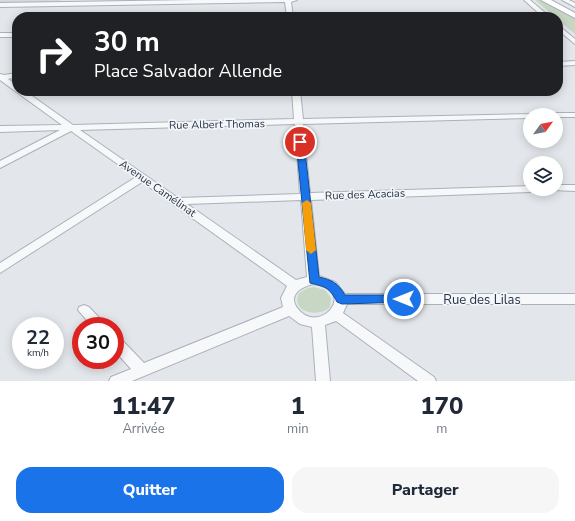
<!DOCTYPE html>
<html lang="fr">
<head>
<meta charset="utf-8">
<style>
  :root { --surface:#fff; --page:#f6f6f7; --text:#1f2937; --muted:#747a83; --accent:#1a73e8 }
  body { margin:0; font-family:"Nunito Sans",sans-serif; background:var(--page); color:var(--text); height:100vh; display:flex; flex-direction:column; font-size:15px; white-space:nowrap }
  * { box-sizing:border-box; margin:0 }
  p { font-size:13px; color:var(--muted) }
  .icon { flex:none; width:22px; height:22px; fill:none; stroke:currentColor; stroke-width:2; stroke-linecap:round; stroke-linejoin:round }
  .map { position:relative; height:381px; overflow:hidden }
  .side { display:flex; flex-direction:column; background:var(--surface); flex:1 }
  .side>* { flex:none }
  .hud { position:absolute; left:12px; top:12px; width:551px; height:84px; border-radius:16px; box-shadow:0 2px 10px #0003; background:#202124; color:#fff; overflow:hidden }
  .needle { width:26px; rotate:57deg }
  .controls { position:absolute; left:523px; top:108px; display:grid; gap:8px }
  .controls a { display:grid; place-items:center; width:40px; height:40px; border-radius:50%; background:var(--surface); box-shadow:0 2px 10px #0003; font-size:20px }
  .speed { position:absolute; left:12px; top:317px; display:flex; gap:8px; font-size:20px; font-weight:700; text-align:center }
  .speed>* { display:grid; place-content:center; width:52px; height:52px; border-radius:50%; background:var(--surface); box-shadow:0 2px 10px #0003; line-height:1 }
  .speed small { font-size:10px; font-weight:400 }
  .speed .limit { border:6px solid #d22; background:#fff; color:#111 }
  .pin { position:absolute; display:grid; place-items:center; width:34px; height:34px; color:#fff; margin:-17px; border:2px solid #fff; border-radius:50%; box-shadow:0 1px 4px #0007 }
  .me { position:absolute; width:44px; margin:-22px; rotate:270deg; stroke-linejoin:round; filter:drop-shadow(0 0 3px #0008) }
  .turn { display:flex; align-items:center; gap:14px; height:84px; padding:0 16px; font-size:18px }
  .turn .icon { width:52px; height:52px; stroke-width:2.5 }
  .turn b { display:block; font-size:28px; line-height:34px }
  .eta { display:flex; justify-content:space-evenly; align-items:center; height:68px; text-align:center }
  .eta b { font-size:24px; font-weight:800; line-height:28px }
  .button { display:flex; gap:8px; margin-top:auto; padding:8px 16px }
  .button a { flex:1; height:46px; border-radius:16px; background:var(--accent); color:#fff; font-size:16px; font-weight:800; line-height:46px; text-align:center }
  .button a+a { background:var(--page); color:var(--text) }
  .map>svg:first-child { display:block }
</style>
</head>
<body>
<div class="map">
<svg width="575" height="381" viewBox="0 0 575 381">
  <rect width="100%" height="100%" fill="#e3e7ec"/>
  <!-- built -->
  <path fill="#d4d9e1" d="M0,0h60l2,2 -62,1z"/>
  <!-- green -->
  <path fill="#c8d7c4" d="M535,0h6l34,18v16l-17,-14v-3h-3z
    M314,287l11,3 6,8 -1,9c-11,11 -40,6 -31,-14l9,-5z"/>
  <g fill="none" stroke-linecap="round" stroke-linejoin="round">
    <defs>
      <path id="minor" d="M196,0h101l-6,2 2,15h-6l-2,-15 -285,5v-4z
        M524,0h6l20,17h-7z
        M562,0h7l6,3v4z
        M558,25l17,14v5l-17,-14z
        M0,33h17v4h-17z
        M575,61v4l-17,1v-4z
        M17,73v4l-9,2 9,6v6h8l48,34 221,-6 -2,-28h8l3,28 230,-5 -3,1v3l-227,6 7,69 220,-7v3h5l-5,3 -219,8 8,76 16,6 10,12h230v10h-228l-4,9 91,64 2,4h-18l-82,-60 -11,4 5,56h-14l-4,-54 -12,-3 -11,-8 -157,65h-23l2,-4 20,-8 -16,-18v-15l5,2 24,25 139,-56 -2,-9 6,-12 -145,-104 -142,91v-10l136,-86 -65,-46 -71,37v-7l60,-31 -60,2v-6l62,-1 -62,-45v-6l4,1zM295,124l5,70 -122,4 -98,-68zM301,200l6,77 -11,3 -109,-76zM313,284c46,6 7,52 -15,25 -11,-14 3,-22 15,-25z
        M553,113h22v4h-19v-2h-4z
        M556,185h19v6l-23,-1v-1h4z
        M84,305l5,2 18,19h-15l-14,-16 1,-3z"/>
      <path id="secondary" d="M541,0h10l24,13v5z"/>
    </defs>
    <!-- minor casing -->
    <use href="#minor" stroke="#abb1ba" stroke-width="2"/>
    <!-- secondary casing -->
    <use href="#secondary" stroke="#abb1ba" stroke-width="2"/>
    <!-- minor -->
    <use href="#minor" fill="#f7f8fa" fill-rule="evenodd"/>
    <!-- secondary -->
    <use href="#secondary" fill="#fff" fill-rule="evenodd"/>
  </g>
  <!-- route -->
  <path fill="#1a73e8" stroke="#114b97" d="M300,139l4,3 15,135c13,3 19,6 26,18h59l4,1 1,3 -1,3 -66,2 -5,-2c-8,-15 -11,-15 -27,-19l-14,-141z"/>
  <!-- slow -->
  <path fill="#f59e0b" d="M307,200l4,3 5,47 -5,4 -5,-4 -4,-47z"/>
  <g text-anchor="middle" stroke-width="3.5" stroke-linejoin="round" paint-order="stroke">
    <!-- street labels -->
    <g font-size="11" fill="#293346" stroke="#f3f6f9">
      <text transform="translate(217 124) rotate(-1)" y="4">Rue Albert Thomas</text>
      <text transform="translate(158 188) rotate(35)" y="4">Avenue Camélinat</text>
      <text transform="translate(365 194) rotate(-2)" y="4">Rue des Acacias</text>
    </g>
    <!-- near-street labels -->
    <g font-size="13" fill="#293346" stroke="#f3f6f9">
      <text x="482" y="304">Rue des Lilas</text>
    </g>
  </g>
</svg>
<div class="controls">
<a><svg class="needle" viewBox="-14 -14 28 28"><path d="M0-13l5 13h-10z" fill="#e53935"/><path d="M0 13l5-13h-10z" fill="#747a83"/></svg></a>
<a><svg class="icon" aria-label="layers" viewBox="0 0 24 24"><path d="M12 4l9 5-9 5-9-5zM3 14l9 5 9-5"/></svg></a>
</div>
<div class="speed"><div>22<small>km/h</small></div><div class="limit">30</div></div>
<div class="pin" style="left:300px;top:142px;background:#d93025"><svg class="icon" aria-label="arrive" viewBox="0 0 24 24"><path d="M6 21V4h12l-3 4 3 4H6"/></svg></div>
<svg class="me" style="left:404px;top:299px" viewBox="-20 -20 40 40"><circle r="17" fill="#1a73e8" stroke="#fff" stroke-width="3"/><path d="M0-11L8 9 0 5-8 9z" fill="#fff"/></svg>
<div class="hud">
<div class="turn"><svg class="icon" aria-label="right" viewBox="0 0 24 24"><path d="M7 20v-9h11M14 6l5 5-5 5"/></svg><div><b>30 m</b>Place Salvador Allende</div></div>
</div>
</div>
<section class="side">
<div class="eta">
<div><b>11:47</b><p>Arrivée</p></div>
<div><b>1</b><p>min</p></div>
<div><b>170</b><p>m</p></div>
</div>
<div class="button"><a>Quitter</a><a>Partager</a></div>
</section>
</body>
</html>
